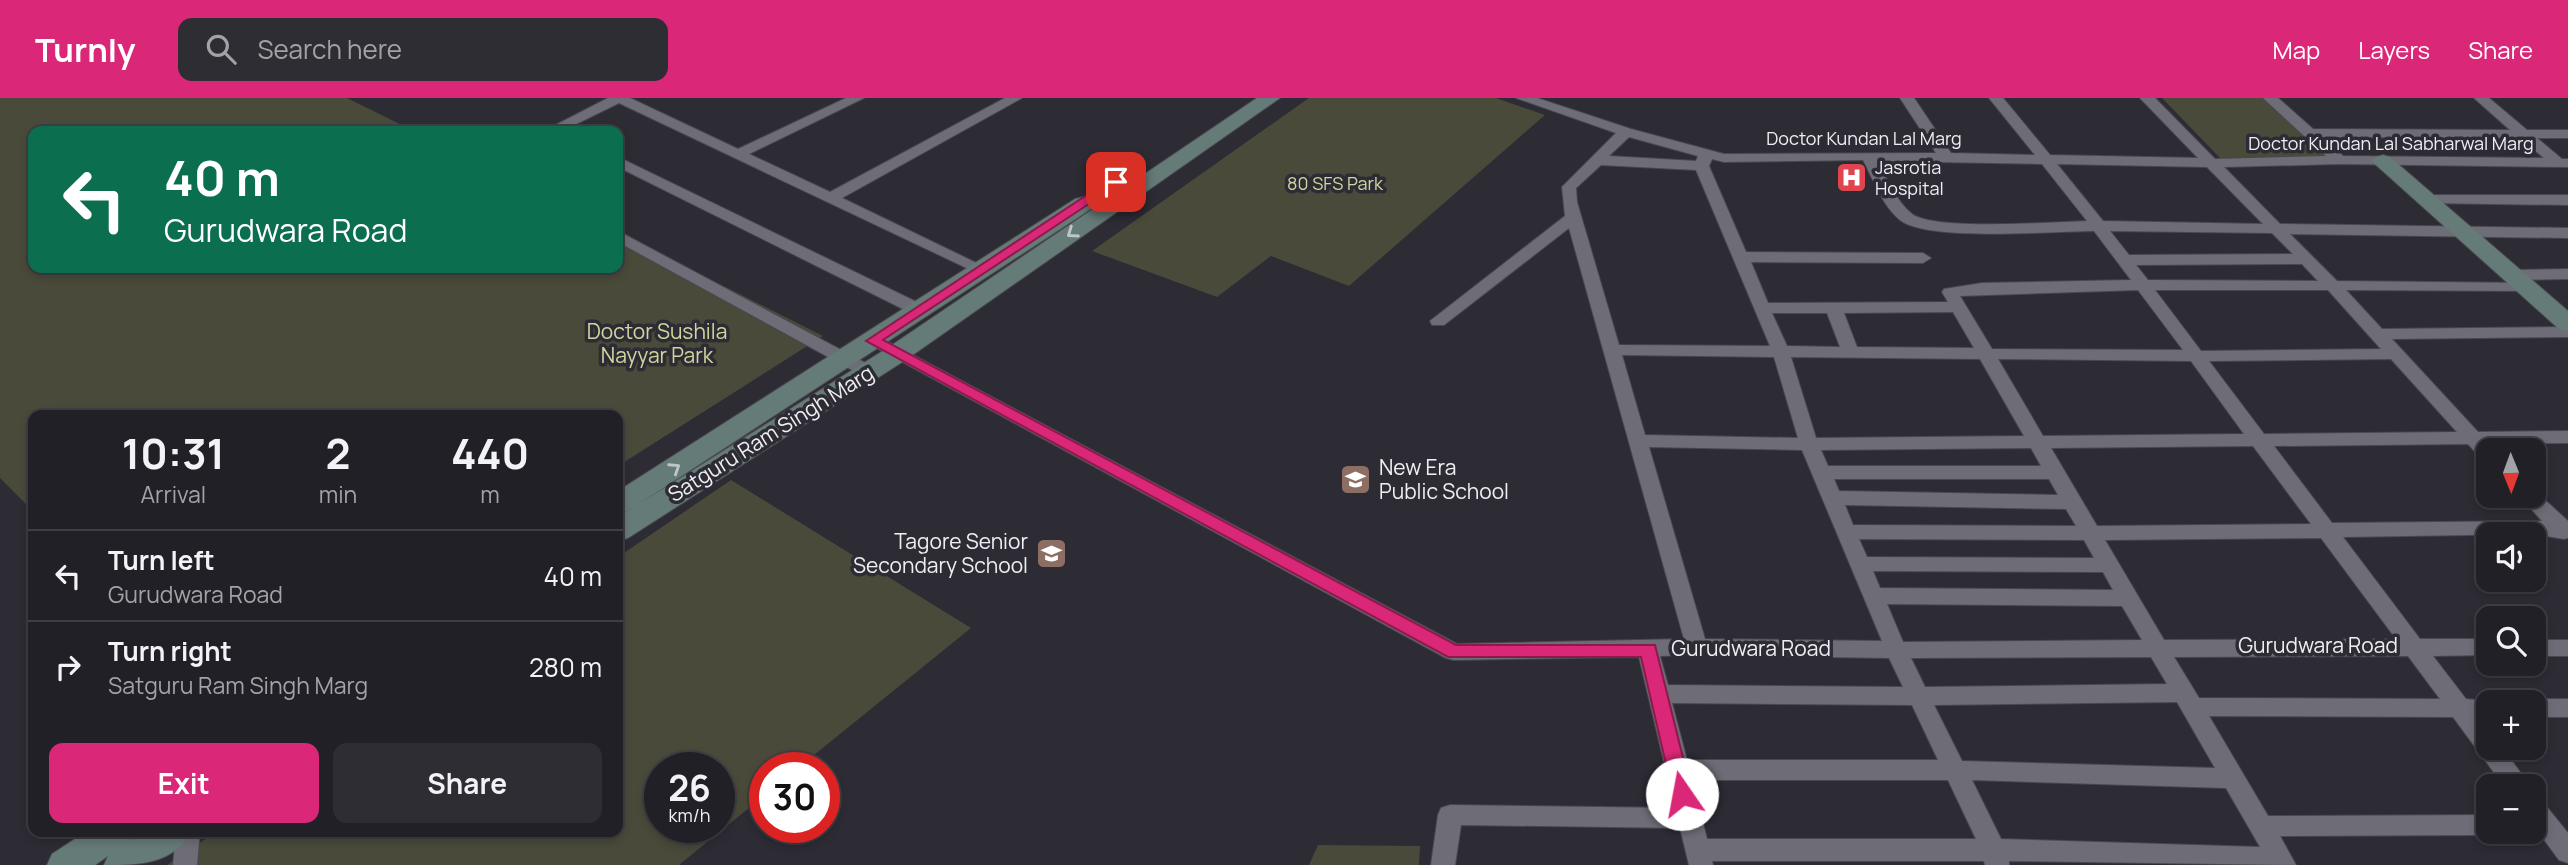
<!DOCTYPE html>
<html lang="en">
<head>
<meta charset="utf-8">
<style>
  :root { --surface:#222027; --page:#2e2d33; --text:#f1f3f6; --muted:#a2a3a7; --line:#3f3e44; --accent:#db2777 }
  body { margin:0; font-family:Manrope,sans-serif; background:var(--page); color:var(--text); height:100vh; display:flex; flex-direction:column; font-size:26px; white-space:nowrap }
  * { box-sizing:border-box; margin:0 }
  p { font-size:23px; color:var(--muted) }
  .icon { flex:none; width:38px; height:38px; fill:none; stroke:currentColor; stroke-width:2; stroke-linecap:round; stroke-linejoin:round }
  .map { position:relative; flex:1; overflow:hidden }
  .details { position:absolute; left:28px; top:312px; width:595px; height:427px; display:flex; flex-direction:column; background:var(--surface); border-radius:14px; box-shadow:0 4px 10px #0003,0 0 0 2px var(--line) }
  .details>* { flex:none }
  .top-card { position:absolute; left:28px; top:28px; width:595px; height:147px; border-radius:14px; box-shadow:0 4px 10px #0003,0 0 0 2px var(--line); background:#0b6e4f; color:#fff; overflow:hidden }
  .needle { width:46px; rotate:179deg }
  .fabs { position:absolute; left:2476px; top:340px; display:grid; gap:14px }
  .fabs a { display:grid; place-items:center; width:70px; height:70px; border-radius:14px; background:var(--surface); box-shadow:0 4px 10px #0003,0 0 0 2px var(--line); font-size:35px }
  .speed { position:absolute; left:644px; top:654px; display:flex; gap:14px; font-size:35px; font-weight:700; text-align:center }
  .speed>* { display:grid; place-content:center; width:91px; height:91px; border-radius:50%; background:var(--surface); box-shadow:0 4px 10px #0003,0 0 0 2px var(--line); line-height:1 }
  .speed small { font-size:18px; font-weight:400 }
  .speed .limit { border:10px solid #d22; background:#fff; color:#111 }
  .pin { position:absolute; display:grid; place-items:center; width:60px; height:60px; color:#fff; margin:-30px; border-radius:14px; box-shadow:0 4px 10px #0006 }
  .me { position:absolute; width:77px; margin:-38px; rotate:348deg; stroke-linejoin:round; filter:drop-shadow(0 0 5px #0008) }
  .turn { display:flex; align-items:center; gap:24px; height:147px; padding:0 21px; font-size:32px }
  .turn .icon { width:91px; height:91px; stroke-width:2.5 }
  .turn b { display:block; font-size:49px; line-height:60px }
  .eta { display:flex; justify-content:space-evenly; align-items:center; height:119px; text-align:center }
  .eta b { font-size:42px; font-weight:700; line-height:49px }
  .button { display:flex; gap:14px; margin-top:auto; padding:14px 21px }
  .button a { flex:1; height:80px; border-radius:14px; background:var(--accent); color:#fff; font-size:28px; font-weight:700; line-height:80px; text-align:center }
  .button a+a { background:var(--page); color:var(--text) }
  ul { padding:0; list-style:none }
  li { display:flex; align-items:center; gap:21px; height:91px; padding:0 21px; border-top:2px solid var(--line) }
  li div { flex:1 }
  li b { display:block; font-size:26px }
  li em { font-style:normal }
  header { display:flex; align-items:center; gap:42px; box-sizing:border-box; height:98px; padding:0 35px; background:var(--accent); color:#fff }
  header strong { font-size:33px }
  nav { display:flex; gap:38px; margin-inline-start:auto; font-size:24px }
  .search { width:490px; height:63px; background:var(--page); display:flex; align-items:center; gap:18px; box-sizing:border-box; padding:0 24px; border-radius:14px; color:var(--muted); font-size:26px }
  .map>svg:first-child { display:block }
</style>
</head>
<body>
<header>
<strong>Turnly</strong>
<div class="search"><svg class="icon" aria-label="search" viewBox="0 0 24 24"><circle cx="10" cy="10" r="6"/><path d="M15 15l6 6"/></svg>Search here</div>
<nav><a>Map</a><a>Layers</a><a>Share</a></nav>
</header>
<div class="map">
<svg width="2568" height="767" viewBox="0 0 2568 767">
  <rect width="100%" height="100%" fill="#2d2b34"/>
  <!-- green -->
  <path fill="#494a3a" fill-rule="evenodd" d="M0,0h347l67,33h-381v137h585v-35l205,103 -205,130v-51h-585v96l-33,-33z
    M1309,0h187l49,17 -196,171 -78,-30 -54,41 -125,-46z
    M2162,0h111l65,60 -117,1z
    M731,382l240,148 -173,140h-33v27l-86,70h-512l50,-34h401v-274zM660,670h59v60h-59z
    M1318,747l102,1 -1,19h-110z"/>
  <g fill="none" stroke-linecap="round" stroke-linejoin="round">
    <defs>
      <path id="street" d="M608,0h22l108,51 108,-51h18l-115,56 81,38 175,-94h17l-180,100 147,71 -8,5 -6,-2 -356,-169 -57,28h-18z
        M1516,0h21l94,31 93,25 212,-1 -36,-55h14l37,55 84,2 -46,-57h14l47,57 148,3 -58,-60h15l60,61 111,-3 -63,-58h15l35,31 197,1 -36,-32h15l38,32h41v8h-31l25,21h6v8l-229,-3 -115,3 56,57 288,4v10l-278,-4 47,47 195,2 2,3 -8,5 -180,-1 36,39 186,-2v10l-176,2 86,93 90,-1v12l-79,1 6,6h-7v10l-7,-2 -13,-14 -194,2 58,77 210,-2 -23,-26h15v-5l34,31v17l-4,1 -30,-5 -191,3 77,102h68v16l-55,1 33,43 30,3h-8v15h-9l9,12v18h14l28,39h-26l-51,-69 -244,-1 59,100 220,-1v16l9,1 -9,3 -208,1 16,29 -287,-4v4h-24l-1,-4h-272l1,4h-24l-9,-37 -219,-3 -6,40h-24l7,-50 3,-7 9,-3 225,3 -36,-151 -185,3 -8,-2 -582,-317 9,-5 6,1 578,307 227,-5 -115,-411 -125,97h-12l-2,-4 135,-105 -3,-29 54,-54zM1629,39l69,19 -2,5 -87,-5zM2322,39l198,1 24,20 -201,-2zM1712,61l12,3 139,-2c11,21 19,45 37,60 27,22 155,11 194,11l37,49 -149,3 -38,6 -2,3 6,10 -180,1 -17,-41 172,1 8,-5 -8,-5 -177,-1 -37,-86zM1878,63l164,3 45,57c-33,1 -152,10 -175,-7 -16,-13 -25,-35 -34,-53zM2057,66l150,3 56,57 -160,-3zM1601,67l95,5 74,176 -151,-1 -42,-143 -1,-14zM2110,133l162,2 21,21 -164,1zM2302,166l16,17 -170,-1 -12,-15zM2138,192l45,60 -191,-1 -32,-53zM2155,192h173l53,59 -180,2zM1953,214l21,36 -117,-1 -13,-34zM1772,215h55l13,34 -53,-1zM1622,257l152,2 24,81 -153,-3zM1791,259l189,2 44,77 -208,2zM1998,261l193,2 53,73 -201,2zM2391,261l66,73 -193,2 -55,-73zM2253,348l58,78 -214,2 -46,-78zM1649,349l153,3 80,191 -177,-2zM2031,350l10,18h-213l-7,-16zM1834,381h215l9,16 -219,-4zM1845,407l221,4 10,17 -223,-1zM2321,440l75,101 -232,1 -59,-100zM1859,441l225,1 10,18 -227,-1zM1873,473l230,1 10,18 -233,-2zM1887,506l235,2 20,34 -239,2zM1697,557l192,3 14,29 -235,-2 -8,-29zM2408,558l32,43 -241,-1 -25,-41zM2151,559l16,27 -242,3 -14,-29zM2177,604l38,66 -253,-7 -28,-56zM1672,605l240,2 26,55h-251zM1692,682h256l28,59h-269zM1972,682l254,8 34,59 -259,-8z
        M618,59l307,149 2,4 -8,5 -6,-1 -295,-147z
        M2428,97h140v10l-145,-2v-6z
        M618,133l257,137 3,4 -3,4h-12l-245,-134z
        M2568,171v10l-56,1 -8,-5 8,-5z
        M2534,542h34v16h-34z
        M2534,601h34v18h-34v-15h-8z
        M2534,700l8,3 26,32v30l-9,-3 -25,-34z
        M176,733h24l-3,34h-24z"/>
      <path id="secondary" d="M1257,0h23l-373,261 -279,179 -10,3v-24l271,-170z
        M2383,57l7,2 178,154v20l-9,-2 -183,-164 -4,-4 4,-4z
        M1083,99l11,7 -3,5 -463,302 -10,3v-23l457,-292z
        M87,733h48l-5,9 14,-9h47c-17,34 -54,34 -87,34l4,-9 -13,9h-48l5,-11z"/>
    </defs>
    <!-- street casing -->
    <use href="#street" stroke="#494850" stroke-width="2"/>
    <!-- secondary casing -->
    <use href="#secondary" stroke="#494850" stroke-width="2"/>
    <!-- street -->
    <use href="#street" fill="#6e6d77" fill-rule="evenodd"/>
    <!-- secondary -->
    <use href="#secondary" fill="#657b78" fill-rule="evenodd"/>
  </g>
  <!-- one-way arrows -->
  <defs><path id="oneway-chevron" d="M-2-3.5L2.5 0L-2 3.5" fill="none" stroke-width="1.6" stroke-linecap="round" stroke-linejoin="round" transform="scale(1.75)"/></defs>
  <g stroke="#bfc6c9">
    <use href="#oneway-chevron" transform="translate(1072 135) rotate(145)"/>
    <use href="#oneway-chevron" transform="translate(675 370) rotate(-33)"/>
  </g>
  <!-- route -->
  <path fill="#db2777" stroke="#8e194d" stroke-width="2" d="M1111,81l11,3 -239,158 573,305h199l37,149 -3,6h-14l-2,-6 -32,-137h-193l-582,-316z"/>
  <!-- icons -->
  <defs>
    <symbol id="hospital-square" viewBox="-11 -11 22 22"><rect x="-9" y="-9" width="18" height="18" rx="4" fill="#e0444e" stroke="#2d2b34"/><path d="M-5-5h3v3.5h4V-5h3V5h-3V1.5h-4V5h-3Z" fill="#fff"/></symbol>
    <symbol id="school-square" viewBox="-11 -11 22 22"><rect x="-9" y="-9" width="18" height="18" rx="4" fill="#8d6e63" stroke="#2d2b34"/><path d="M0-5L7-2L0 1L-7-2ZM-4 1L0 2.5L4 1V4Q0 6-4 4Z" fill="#fff"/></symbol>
  </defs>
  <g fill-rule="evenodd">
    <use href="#hospital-square" x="1834" y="62" width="35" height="35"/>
    <use href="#school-square" x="1338" y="364" width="35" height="35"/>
    <use href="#school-square" x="1034" y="438" width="35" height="35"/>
  </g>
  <g text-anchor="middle" stroke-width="7" stroke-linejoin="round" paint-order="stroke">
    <!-- far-street labels -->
    <g font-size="18" fill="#efeef4" stroke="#2d2b34">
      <text x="1864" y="47">Doctor Kundan Lal Marg</text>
      <text x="2391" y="52">Doctor Kundan Lal Sabharwal Marg</text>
    </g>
    <!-- far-poi labels -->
    <g font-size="18" fill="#efeef4" stroke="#2d2b34" text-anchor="start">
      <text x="1875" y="76">Jasrotia<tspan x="1875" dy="21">Hospital</tspan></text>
    </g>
    <!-- far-park labels -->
    <g font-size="18" fill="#d0d59d" stroke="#2d2b34">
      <text x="1335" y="92">80 SFS Park</text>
    </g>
    <!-- park labels -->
    <g font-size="21" fill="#d0d59d" stroke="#2d2b34">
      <text x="657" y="241">Doctor Sushila<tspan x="657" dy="24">Nayyar Park</tspan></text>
    </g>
    <!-- street labels -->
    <g font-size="21" fill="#efeef4" stroke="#2d2b34">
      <text transform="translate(771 336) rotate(-32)" y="7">Satguru Ram Singh Marg</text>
      <text x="2318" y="555">Gurudwara Road</text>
      <text x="1751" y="558">Gurudwara Road</text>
    </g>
    <!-- poi labels -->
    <g font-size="21" fill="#efeef4" stroke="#2d2b34" text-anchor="start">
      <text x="1379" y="377">New Era<tspan x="1379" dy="24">Public School</tspan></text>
      <text x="1028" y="451" text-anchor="end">Tagore Senior<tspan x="1028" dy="24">Secondary School</tspan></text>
    </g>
  </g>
</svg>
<div class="fabs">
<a><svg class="needle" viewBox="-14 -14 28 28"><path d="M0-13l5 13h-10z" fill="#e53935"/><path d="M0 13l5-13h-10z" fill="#a2a3a7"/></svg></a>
<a><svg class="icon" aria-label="sound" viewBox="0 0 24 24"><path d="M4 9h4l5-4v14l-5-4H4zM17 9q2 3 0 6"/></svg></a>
<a><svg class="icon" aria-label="search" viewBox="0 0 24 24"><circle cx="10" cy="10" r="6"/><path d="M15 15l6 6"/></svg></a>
<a>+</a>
<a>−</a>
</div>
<div class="speed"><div>26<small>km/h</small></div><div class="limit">30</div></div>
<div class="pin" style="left:1116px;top:84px;background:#d93025"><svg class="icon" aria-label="arrive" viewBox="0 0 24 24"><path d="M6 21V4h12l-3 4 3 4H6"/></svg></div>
<svg class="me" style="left:1682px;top:696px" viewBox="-20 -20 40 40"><circle r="19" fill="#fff"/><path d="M0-13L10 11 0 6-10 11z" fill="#db2777"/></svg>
<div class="top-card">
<div class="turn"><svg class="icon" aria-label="left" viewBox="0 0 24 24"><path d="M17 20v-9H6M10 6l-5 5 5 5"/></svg><div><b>40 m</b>Gurudwara Road</div></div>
</div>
<section class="details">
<div class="eta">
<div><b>10:31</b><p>Arrival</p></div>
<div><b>2</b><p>min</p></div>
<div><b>440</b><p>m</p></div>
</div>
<ul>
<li><svg class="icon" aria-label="left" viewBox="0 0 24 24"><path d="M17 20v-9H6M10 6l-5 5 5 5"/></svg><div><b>Turn left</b><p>Gurudwara Road</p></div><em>40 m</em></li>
<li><svg class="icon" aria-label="right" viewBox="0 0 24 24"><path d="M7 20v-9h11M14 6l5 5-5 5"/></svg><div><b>Turn right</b><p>Satguru Ram Singh Marg</p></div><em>280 m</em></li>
</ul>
<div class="button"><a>Exit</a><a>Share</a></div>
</section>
</div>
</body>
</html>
